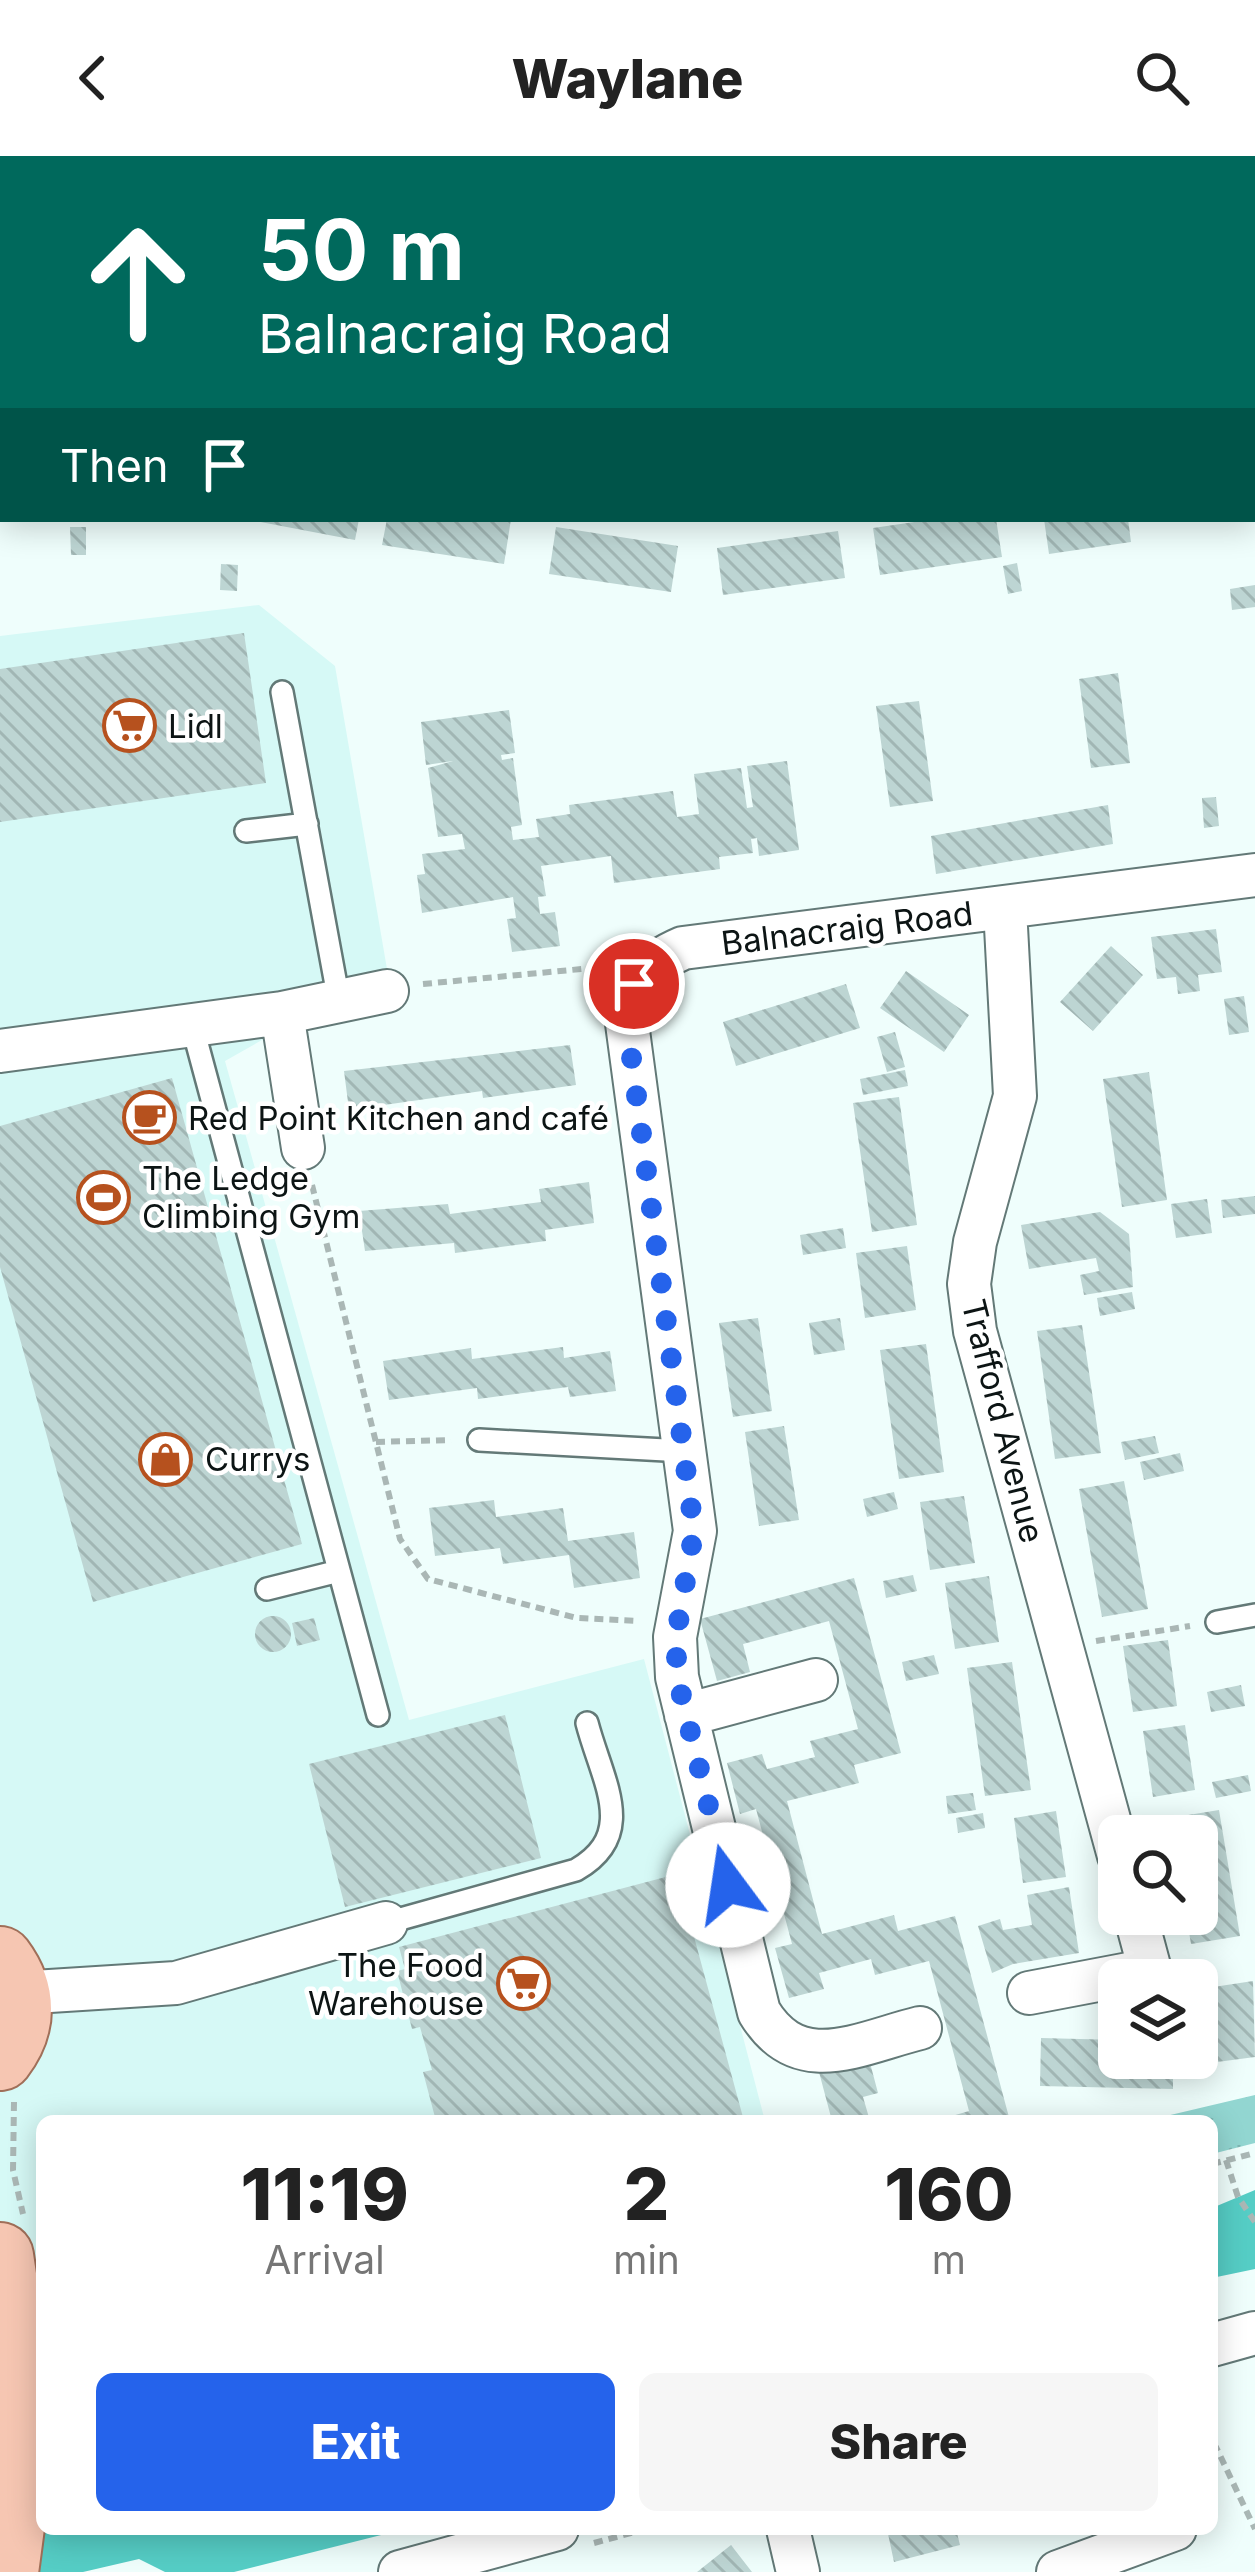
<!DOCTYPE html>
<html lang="en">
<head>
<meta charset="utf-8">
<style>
  :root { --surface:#fff; --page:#f6f6f6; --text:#222; --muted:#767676; --accent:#2563eb }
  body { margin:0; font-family:Inter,sans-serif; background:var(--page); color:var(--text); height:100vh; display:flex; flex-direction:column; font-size:45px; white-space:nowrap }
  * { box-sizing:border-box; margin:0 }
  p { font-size:39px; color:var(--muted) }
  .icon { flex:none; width:66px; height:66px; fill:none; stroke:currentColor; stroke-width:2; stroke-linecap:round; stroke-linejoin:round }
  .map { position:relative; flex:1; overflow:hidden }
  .side { position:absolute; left:36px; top:1959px; width:1182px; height:420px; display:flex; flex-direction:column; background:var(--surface); border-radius:18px; box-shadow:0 6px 30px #0003 }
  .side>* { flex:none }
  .hud { position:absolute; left:0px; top:0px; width:1257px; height:366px; box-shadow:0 6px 30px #0003; background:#00695c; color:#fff; overflow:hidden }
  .buttons { position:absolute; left:1098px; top:1659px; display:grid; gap:24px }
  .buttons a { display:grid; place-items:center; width:120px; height:120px; border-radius:18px; background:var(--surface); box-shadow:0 6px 30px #0003; font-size:60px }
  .pin { position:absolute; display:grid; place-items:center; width:102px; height:102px; color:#fff; margin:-51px; border:6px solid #fff; border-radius:50%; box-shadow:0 3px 12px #0007 }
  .me { position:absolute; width:132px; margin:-66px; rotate:346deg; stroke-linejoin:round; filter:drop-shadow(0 0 9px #0008) }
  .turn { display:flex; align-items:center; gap:42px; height:252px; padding:0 60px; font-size:54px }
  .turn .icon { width:156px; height:156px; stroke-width:2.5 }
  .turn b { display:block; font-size:84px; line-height:102px }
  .then { display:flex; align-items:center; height:114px; padding:0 60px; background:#0003; gap:24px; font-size:45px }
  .eta { display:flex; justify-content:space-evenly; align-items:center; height:204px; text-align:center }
  .eta b { font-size:72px; font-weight:800; line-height:84px }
  .cta { display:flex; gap:24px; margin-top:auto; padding:24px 60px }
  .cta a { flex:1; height:138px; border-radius:18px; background:var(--accent); color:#fff; font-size:48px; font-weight:800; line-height:138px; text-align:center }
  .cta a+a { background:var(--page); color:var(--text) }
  header { display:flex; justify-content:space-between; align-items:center; height:156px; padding:0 60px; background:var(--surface); font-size:54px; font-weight:800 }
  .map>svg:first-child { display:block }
</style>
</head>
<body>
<header><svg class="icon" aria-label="back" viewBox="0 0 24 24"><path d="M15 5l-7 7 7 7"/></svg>Waylane<svg class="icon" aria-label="search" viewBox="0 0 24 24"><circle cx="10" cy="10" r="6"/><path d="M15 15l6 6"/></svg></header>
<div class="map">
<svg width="1255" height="2416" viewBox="0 0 1255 2416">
  <defs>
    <pattern id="grass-tufts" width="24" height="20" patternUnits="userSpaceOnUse" patternTransform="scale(3)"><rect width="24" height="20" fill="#92d6d1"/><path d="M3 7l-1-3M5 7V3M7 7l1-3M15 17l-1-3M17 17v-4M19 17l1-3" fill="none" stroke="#7db7b3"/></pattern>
    <pattern id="building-back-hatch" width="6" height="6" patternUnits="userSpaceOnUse" patternTransform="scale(3)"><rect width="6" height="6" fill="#bdd5d3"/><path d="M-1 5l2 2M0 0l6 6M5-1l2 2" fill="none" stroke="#a1b6b4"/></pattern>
  </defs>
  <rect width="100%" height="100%" fill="#effefc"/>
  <!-- built -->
  <path fill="#d6f9f6" d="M259,449l76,61 52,303 -162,92 184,659 235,-61 121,462h-723v262l-42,9v-1756z"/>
  <!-- grass -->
  <path fill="url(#grass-tufts)" d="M1255,1939v48l-43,11v-33h-67z"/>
  <!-- water -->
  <path fill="#55cdc5" d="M1255,2034v79l-43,9v-70z
    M42,2373h363l-171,43h-69l-26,-13 -56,13h-83z"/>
  <!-- building -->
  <path fill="url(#building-back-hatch)" d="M245,363h114l-4,21z
    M387,363h124l-7,45 -122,-19z
    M935,363h61l6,38 -122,18 -7,-47z
    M1044,363h84l3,23 -82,12z
    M70,371h16v28h-15z
    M556,371l122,19 -7,46 -122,-18z
    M838,375l7,47 -122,17 -6,-47z
    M1017,407l5,28 -14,3 -5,-28z
    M221,408l17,1 -1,26 -17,-1z
    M1255,429v22l-23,3 -2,-21z
    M244,477l22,150 -266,39v-153z
    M1118,517l12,90 -39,5 -12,-89z
    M919,545l14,100 -43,6 -14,-101z
    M509,554l6,43 -14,2 1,5 11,-2 9,67 -11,2 2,13 26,-3 -3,-18 34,-5 -1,-9 104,-14 4,26 22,-3 -5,-40 47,-6 6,40 6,-1 -6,-41 40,-5 12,89 -40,6 -2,-18 -6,1 2,14 -34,4 1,12 -106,14 -3,-27 -70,10 5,30 -8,1 2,17 15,-2 5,34 -48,6 -5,-33 9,-1 -3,-21 -91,16 -5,-38 8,-1 -3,-20 43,-5 -3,-15 -24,3 -10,-69 25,-7 -27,4 -5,-43z
    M1216,641l3,29 -15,2 -2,-30z
    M1108,649l5,39 -177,30 -5,-38z
    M1216,773l6,43 -24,3 2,16 -22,3 -2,-17 -19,2 -6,-42z
    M1111,790l32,29 -50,56 -33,-29z
    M906,815l63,44 -25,37 -64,-44z
    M846,828l14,44 -124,38 -13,-44z
    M1244,840l5,36 -20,3 -5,-36z
    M895,876l10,35 -18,5 -10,-35z
    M570,889l6,40 -93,13 -1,-7 -133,19 -5,-39z
    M905,914l3,16 -45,9 -3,-16z
    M1149,916l18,128 -45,7 -19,-128z
    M172,922l130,466 -209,58 -93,-335v-141z
    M899,941l18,128 -45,7 -19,-129z
    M589,1026l5,41 -49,7 1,11 -91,12 -1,-10 -89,8 -6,-40 89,-7 2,10 91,-12 -2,-13z
    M1255,1040v18l-32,4 -2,-18z
    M1207,1043l5,34 -36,5 -5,-34z
    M1100,1056l29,22 4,53 -49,8 -4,-20 19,-4 -3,-13 -67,11 -8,-44z
    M843,1072l3,20 -43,7 -3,-20z
    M907,1090l9,64 -51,8 -9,-65z
    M1132,1136l3,17 -35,7 -3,-18z
    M758,1162l14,93 -39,6 -14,-94z
    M840,1162l5,32 -31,5 -5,-32z
    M1082,1169l19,128 -46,6 -18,-128z
    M926,1188l18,128 -45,7 -19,-129z
    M563,1191l1,11 46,-7 6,40 -46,6 -2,-10 -90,12 -1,-11 -88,12 -6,-39 88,-13 1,11z
    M784,1270l15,94 -40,6 -14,-94z
    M1155,1280l4,17 -34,7 -4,-18z
    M1180,1297l4,18 -40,9 -4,-18z
    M1124,1325l24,128 -46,8 -23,-128z
    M894,1336l4,17 -31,8 -4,-18z
    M964,1340l11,67 -45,7 -10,-68z
    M494,1344l2,17 67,-9 5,33 66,-9 6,46 -66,10 -5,-33 -66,9 -3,-16 -65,8 -6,-48z
    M913,1419l4,16 -31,7 -3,-17z
    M989,1420l10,66 -44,7 -10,-66z
    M854,1422l47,175 -47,12 5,18 -72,18 35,133 72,-19 4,16 57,-15 55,205h-75l34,-10 -40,-150 -54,14 -4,-16 -52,14 5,16 -35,9 -14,-50 17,-4 -36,-135 -16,5 -13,-51 35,-9 5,15 48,-12 -5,-16 48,-12 -29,-108 -86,23 7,28 -33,9 -17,-62z
    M255 1478a18 18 0 1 1 36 0a18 18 0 1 1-36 0Z
    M314,1462l6,22 -23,6 -5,-23z
    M1168,1484l9,66 -44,6 -10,-66z
    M934,1499l5,19 -33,7 -4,-19z
    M1012,1506l19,128 -46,6 -18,-128z
    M1241,1529l4,21 -34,6 -4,-20z
    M505,1559l36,143 -196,49 -36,-143z
    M1185,1569l10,65 -42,7 -10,-66z
    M1248,1619l3,16 -35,7 -4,-16z
    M973,1637l3,17 -28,4 -2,-18z
    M1219,1654l21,126 -49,8 -5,-30h11v-78h-24l-3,-18z
    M1056,1655l10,66 -43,6 -9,-65z
    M983,1657l2,15 -27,5 -2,-15z
    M677,1718l67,247h-308l-13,-49 9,-2 -12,-43 -8,2 -15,-58 8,-2 -6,-22z
    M1069,1731l10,66 -66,11 -21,9 -14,-47 22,-7 3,11 29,-5 -5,-30z
    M1253,1825l2,76 -38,5 -10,-74z
    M1041,1882l78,2v18h54v31l-133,-3z
    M869,1903l9,34 -15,4 7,24h-38l-13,-49z
    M887,2373h69l4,16 -66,17z
    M731,2389l21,27h-55z"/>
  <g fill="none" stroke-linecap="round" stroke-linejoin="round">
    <defs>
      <path id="lane" d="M1254,127l1,1
        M282,536l57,309
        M246,675l61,-7
        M192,869l186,690
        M479,1284l205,11
        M267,1433l72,-18
        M1217,1466l38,-7
        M386,1767l190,-53c63,-36 26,-89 11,-147"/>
      <path id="street" d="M1254,255h1
        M0,256h3
        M1005,752l10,188 -40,146 -6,42 6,47 144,525
        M282,857l21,135
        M0,895l282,-38 105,-22
        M686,1559l130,-35
        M18,1837l158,-10 210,-60
        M1029,1837l121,-23 -15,-56
        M920,1872c-61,15 -121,50 -161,-16l-82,-335 -2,-40 20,-106 -69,-515c9,-37 22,-53 57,-68l572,-73
        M1212,2189l43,-12
        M788,2373l10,43
        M400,2416l157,-43
        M1058,2416l117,-43"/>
      <path id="primary" d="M0,1804c24,32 24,66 0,97
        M0,2100l25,165 -20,151"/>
    </defs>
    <!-- lane casing -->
    <use href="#lane" stroke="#637977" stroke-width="26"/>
    <!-- street casing -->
    <use href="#street" stroke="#637977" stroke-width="46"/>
    <!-- primary casing -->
    <use href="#primary" stroke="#a06f59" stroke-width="70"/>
    <!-- path -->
    <path stroke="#aab7b5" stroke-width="6" stroke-dasharray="9 6" stroke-linecap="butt" d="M423,828l169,-16 7,6
      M312,1029l88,354 28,40 149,39 62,3
      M376,1286l75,-2
      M1096,1485l94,-15
      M14,1946l-1,68 10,44
      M1226,2004l12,37 17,25
      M1212,2008l43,-11
      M1212,2293l4,-2 39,82
      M594,2387l52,-14"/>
    <!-- lane -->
    <use href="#lane" stroke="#fff" stroke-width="21"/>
    <!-- street -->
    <use href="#street" stroke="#fff" stroke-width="42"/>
    <!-- primary -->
    <use href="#primary" stroke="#f6c6b2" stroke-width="66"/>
  </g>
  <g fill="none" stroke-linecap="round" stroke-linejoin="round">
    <!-- route -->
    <path stroke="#2563eb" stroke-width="21" stroke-dasharray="0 37.8" d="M634,828l-8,32 68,515 -18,106 1,40 51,208"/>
  </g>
  <!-- icons -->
  <defs>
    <symbol id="supermarket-ring" viewBox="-11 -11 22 22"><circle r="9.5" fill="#fff" stroke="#b6511e" stroke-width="1.5"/><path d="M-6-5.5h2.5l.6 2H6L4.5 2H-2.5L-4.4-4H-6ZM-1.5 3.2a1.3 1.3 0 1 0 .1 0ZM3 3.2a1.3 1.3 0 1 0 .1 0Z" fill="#b6511e"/></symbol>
    <symbol id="cafe-ring" viewBox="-11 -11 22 22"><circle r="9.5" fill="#fff" stroke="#b6511e" stroke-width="1.5"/><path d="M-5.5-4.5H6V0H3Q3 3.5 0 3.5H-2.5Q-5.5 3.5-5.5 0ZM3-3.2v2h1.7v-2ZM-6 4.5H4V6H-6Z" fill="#b6511e"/></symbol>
    <symbol id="stadium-ring" viewBox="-11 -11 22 22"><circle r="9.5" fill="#fff" stroke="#b6511e" stroke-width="1.5"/><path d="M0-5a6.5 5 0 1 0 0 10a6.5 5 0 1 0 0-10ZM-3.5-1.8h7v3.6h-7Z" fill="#b6511e"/></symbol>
    <symbol id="shop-ring" viewBox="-11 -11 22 22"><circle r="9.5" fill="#fff" stroke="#b6511e" stroke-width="1.5"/><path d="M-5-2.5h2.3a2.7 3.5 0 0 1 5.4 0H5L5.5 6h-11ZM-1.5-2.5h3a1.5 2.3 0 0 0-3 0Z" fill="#b6511e"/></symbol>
  </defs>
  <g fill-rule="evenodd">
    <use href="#supermarket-ring" x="100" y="540" width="59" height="59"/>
    <use href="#cafe-ring" x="120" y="932" width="59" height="59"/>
    <use href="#stadium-ring" x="74" y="1012" width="59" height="59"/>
    <use href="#shop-ring" x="136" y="1274" width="59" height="59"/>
    <use href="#supermarket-ring" x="494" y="1798" width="59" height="59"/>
  </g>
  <g text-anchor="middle" stroke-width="9" stroke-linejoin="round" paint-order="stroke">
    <!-- poi labels -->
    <g font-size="33" fill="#0c1414" stroke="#fff" text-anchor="start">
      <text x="168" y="582">Lidl</text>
      <text x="188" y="974">Red Point Kitchen and café</text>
      <text x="142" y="1034">The Ledge<tspan x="142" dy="38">Climbing Gym</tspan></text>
      <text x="205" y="1315">Currys</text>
      <text x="484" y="1821" text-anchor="end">The Food<tspan x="484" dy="38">Warehouse</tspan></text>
    </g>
    <!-- street labels -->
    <g font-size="33" fill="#0c1414" stroke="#fff">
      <text transform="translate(847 772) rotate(-7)" y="12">Balnacraig Road</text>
      <text transform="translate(1003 1265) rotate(76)" y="12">Trafford Avenue</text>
    </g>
  </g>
</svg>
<div class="buttons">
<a><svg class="icon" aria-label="search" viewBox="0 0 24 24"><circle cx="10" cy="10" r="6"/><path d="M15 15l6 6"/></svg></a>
<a><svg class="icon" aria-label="layers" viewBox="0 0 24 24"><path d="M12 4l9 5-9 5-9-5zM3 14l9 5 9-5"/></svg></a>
</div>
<div class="pin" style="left:634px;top:828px;background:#d93025"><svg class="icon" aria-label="arrive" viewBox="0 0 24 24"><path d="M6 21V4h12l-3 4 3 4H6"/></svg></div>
<svg class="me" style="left:728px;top:1729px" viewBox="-20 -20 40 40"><circle r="19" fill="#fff"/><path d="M0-13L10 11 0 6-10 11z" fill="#2563eb"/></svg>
<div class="hud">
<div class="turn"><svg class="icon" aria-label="ahead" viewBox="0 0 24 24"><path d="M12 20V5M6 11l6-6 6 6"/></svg><div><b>50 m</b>Balnacraig Road</div></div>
<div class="then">Then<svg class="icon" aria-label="arrive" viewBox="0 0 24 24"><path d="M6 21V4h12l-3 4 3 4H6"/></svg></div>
</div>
<section class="side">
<div class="eta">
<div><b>11:19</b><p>Arrival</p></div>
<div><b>2</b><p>min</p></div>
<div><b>160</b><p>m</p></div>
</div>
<div class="cta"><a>Exit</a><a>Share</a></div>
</section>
</div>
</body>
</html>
